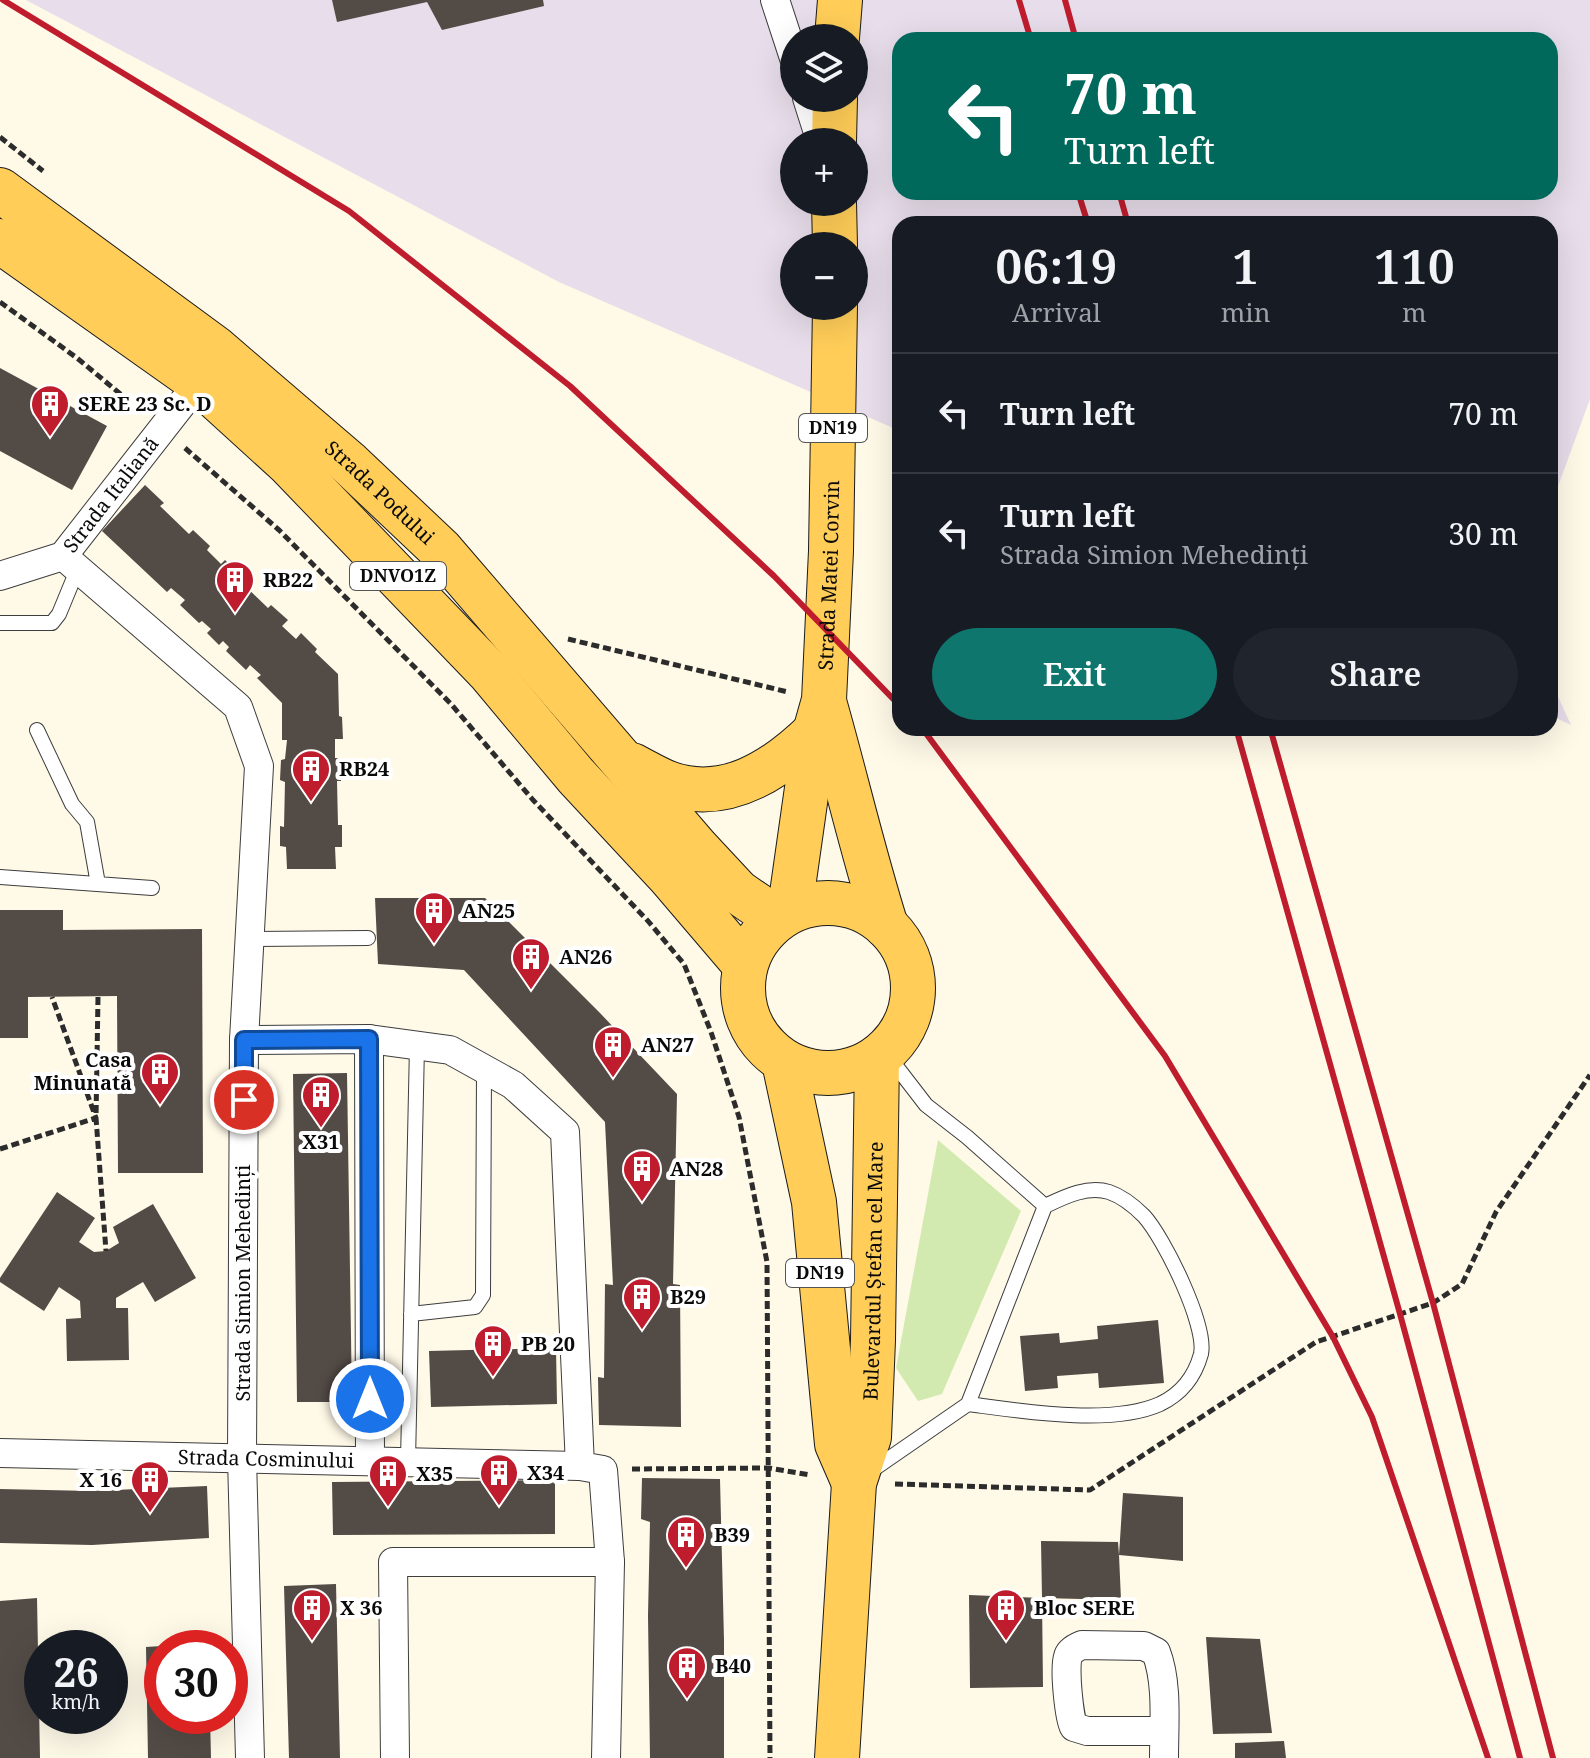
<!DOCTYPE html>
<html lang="en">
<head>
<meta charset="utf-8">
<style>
  :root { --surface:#171b24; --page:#20242c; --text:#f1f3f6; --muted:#9ea1a6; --line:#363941; --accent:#0f766e }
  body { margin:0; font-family:"Noto Serif",serif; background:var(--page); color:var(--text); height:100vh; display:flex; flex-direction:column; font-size:30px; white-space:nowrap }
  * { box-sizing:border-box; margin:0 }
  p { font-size:26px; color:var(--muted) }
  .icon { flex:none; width:44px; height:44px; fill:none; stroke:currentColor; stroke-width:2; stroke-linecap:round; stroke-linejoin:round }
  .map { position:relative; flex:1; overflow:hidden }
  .panel { position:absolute; left:892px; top:216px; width:666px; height:520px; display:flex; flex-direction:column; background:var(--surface); border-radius:24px; box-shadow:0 8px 32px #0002 }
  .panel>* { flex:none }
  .top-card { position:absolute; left:892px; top:32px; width:666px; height:168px; border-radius:24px; box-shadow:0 8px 32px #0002; background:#00695c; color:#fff; overflow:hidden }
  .tools { position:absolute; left:780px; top:24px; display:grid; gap:16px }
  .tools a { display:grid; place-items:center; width:88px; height:88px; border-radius:50%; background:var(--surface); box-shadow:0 8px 32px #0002; font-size:40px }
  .speed { position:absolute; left:24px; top:1630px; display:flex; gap:16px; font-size:40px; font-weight:700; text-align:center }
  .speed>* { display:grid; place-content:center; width:104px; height:104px; border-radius:50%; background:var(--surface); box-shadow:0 8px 32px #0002; line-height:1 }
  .speed small { font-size:20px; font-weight:400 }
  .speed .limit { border:12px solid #d22; background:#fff; color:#111 }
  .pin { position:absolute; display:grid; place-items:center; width:68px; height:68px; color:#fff; margin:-34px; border:4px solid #fff; border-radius:50%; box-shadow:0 2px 8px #0007 }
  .me { position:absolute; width:88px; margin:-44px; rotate:0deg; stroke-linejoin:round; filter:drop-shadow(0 0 6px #0008) }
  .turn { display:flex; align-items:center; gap:28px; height:168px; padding:0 40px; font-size:36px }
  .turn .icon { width:104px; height:104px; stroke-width:2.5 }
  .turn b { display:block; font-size:56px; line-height:68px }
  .eta { display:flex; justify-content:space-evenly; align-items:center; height:136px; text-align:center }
  .eta b { font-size:48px; font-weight:600; line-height:56px }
  .cta { display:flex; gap:16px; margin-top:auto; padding:16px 40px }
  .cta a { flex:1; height:92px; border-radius:48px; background:var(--accent); color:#fff; font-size:32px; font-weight:600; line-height:92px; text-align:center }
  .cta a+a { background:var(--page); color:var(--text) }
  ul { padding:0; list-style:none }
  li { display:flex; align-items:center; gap:24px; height:120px; padding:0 40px; border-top:2px solid var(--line) }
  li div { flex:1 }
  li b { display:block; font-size:30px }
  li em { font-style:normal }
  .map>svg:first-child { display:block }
</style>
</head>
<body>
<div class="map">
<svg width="1590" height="1758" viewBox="0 0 1590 1758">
  <rect width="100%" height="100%" fill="#fff9e8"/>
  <!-- industrial -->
  <path fill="#e8ddea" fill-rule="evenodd" d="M26,0h1564v399l-40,109v-284h-650v207l-341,-149zM794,38h60v60h-60zM900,40h650v152h-650zM794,142h60v60h-60zM794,246h60v60h-60z
    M1550,679l21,46 -21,-10z"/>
  <!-- green -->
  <path fill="#d2eab0" d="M938,1140l83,71 -79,183 -24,7 -22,-33z"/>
  <!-- building -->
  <path fill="#534b46" d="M332,0h211l1,6 -102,24 -15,-28 -90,20z
    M0,368l107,58 -35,64 -72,-39z
    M145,485l19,18 -4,3 29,28 4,-4 17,16 -3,4 14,14 4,-4 16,16 -3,3 30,29 3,-3 17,15 -6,6 14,13 5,-6 16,16 -2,3 23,22 1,42 3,1 1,22h-8v19h5l1,23h-4l1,44h4v22h-7l1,22h-49l-1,-22 -6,-1v-20l4,1 1,-45 -5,-2 1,-20 4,-1 2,-19h-5v-37l-25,-25 4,-3 -11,-10 -4,5 -20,-19 3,-4 -6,-6 -4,4 -12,-12 4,-4 -9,-8 -3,2 -19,-18 5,-5 -14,-12 -4,4 -65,-61z
    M375,898h110l115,115 77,81 -4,190 7,1 1,142 -82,-2 -1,-48 6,1 1,-94 8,1 -8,-163 -141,-152 -86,-6z
    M0,910h63v20l139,-1 1,244h-85l-1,-177 -89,1v41h-28z
    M347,1073l5,329h-55l-4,-328z
    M57,1192l38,26 -16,24 15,10 12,-1 13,-8 -6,-16 40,-23 43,74 -41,24 -12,-20 -27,16v10h12l1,52 -62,1 -1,-42 15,-1 -1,-17 -21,-14 -15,24 -44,-29v-4z
    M1158,1320l6,63 -65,5 -1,-15 -41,3 1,12 -33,3 -5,-55 39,-3 1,10 38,-4 -1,-13z
    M556,1348l1,56 -126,3 -2,-56z
    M642,1478l78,1 4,161v118h-74l-2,-142 2,-94 -9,-3z
    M555,1480v54l-222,1 -1,-53z
    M207,1486l2,52 -117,7 -92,-2v-54l91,2z
    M1123,1493l60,4v64l-64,-6 2,45 -79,-2 -1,-57 77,1 1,13z
    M336,1584l4,174h-51l-5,-172z
    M969,1595l73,3 1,89 -73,1z
    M37,1598l3,160h-40v-157z
    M1206,1637l54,2 12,94 -59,1z
    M208,1644v4h-29v-2z
    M162,1646v70h48l1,42h-63l-2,-111z
    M1284,1741l2,17h-51v-15z"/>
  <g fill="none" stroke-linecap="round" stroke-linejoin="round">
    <defs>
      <path id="service" d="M0,623h52l7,-9 19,-46
        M37,730l35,74 15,18 11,62
        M0,877l152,11
        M249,939l119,-1
        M411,1314l64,-7 8,-12 1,-226
        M968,1404c53,7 143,22 192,0 21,-10 35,-28 41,-50 6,-29 -37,-116 -57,-138 -9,-9 -23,-20 -35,-24 -21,-7 -45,5 -64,14
        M408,1461l9,-415
        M868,1473l100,-69 77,-198 -78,-69 -41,-32 -37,-48"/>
      <g id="minor">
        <path d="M775,0l19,58"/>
        <path d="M807,98l14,44"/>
        <path d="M63,556l175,151 21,59 -15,274 -2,418 8,300"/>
        <path id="s1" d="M0,576l63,-20 136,-174"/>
        <path d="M369,1039l1,420"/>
        <path d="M244,1040l125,-1 81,11 63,35 52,47 15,334"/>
        <path id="s2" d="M0,1453l580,13 23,4 7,92 -4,196"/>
        <path d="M1164,1731h-77l-13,-4c-5,-9 -10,-60 -6,-70 1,-6 9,-10 14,-12l62,1 12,6c12,31 8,72 8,106"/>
        <path d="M395,1758l-2,-196h217"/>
      </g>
      <g id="primary">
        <path d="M837,38l3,-38"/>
        <path d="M834,142l1,-44"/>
        <path id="s3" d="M0,190l215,158 134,115 92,87 256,298 41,44 38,26"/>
        <path d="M834,202l1,44"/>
        <path d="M0,241l199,141 90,82 200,208 87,104 93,100 76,89"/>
        <path d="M825,705c21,74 38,148 61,221"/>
        <path d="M632,765c11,6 22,12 33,17 58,23 110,-11 150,-50"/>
        <circle cx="828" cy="988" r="85"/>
        <path id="s4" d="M790,908l25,-176 9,-32 7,-149 4,-245"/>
        <path d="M784,1062l30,140 23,242 17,39"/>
        <path id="s5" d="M837,1758l17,-275 15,-46 4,-97 4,-282"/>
      </g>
    </defs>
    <!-- service casing -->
    <use href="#service" stroke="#3d3d3d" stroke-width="16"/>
    <!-- minor casing -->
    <use href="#minor" stroke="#3d3d3d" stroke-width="30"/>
    <!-- primary casing -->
    <use href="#primary" stroke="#1b1b1b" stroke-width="46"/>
    <!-- path -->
    <path stroke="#2c2c2c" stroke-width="5" stroke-dasharray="8 4" stroke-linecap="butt" d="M0,137l43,34
      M0,302l77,56 53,44
      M185,448l94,82 172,174 82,96 115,121 36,43 27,68 28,85 28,145 3,496
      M568,639l220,53
      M98,997l-2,121 10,133
      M0,1149l96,-31 -44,-121
      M632,1469l137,-1 41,7
      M895,1484l195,6 226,-148 117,-39 29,-19 34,-72 94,-137"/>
    <!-- service -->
    <use href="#service" stroke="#fff" stroke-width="14"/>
    <!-- minor -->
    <use href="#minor" stroke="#fff" stroke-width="28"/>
    <!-- primary -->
    <use href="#primary" stroke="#ffcd58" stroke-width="44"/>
    <!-- rail -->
    <path stroke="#bf1d2e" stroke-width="6" d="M3,0l346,211 221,175 204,190 126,130
      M1019,0l12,40
      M1065,0l11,40
      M1078,192l10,32
      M1119,192l9,32
      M922,728l243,328 168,281 39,80 116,341
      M1236,728l164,586 120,444
      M1270,728l163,575 120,455"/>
  </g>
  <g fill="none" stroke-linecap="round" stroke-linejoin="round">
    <defs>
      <path id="route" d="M244,1100v-60l125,-1 1,360"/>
    </defs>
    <!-- route casing -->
    <use href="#route" stroke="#114b97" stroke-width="20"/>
    <!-- route -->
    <use href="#route" stroke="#1a73e8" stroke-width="14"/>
  </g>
  <!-- icons -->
  <defs>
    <symbol id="building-pin" viewBox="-11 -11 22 30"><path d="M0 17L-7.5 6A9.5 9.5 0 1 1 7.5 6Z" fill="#bf1d2e" stroke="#fff"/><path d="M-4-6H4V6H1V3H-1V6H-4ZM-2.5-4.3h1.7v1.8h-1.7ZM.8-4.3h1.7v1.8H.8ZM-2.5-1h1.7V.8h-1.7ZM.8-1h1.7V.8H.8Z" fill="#fff"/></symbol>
  </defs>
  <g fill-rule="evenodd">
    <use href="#building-pin" x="28" y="382" width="44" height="60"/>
    <use href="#building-pin" x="213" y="558" width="44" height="60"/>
    <use href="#building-pin" x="289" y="747" width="44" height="60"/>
    <use href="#building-pin" x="412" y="889" width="44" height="60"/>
    <use href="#building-pin" x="509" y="935" width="44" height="60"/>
    <use href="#building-pin" x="591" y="1023" width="44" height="60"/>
    <use href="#building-pin" x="138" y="1050" width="44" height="60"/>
    <use href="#building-pin" x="299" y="1073" width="44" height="60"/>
    <use href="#building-pin" x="620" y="1147" width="44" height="60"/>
    <use href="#building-pin" x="620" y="1275" width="44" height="60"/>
    <use href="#building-pin" x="471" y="1322" width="44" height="60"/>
    <use href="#building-pin" x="477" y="1451" width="44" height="60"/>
    <use href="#building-pin" x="366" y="1452" width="44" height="60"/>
    <use href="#building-pin" x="128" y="1458" width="44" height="60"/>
    <use href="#building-pin" x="664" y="1513" width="44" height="60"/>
    <use href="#building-pin" x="290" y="1586" width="44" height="60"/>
    <use href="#building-pin" x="984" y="1586" width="44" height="60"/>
    <use href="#building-pin" x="665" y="1644" width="44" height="60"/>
  </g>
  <g text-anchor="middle" stroke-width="8" stroke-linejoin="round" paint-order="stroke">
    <!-- shield labels -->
    <g fill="#fff" stroke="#545454" stroke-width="2">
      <rect x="799" y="414" width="68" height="28" rx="6"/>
      <rect x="350" y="562" width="96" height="28" rx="6"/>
      <rect x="786" y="1259" width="68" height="28" rx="6"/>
    </g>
    <g font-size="18" font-weight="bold" fill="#0a0a0a">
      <text x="833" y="434">DN19</text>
      <text x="398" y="582">DNVO1Z</text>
      <text x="820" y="1279">DN19</text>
    </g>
    <!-- poi labels -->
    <g font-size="20" font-weight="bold" fill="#0a0a0a" stroke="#fff" text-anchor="start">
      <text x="78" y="411">SERE 23 Sc. D</text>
      <text x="263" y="587">RB22</text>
      <text x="339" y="776">RB24</text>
      <text x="462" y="918">AN25</text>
      <text x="559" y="964">AN26</text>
      <text x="641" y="1052">AN27</text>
      <text x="132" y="1067" text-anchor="end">Casa<tspan x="132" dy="23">Minunată</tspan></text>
      <text x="321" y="1149" text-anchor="middle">X31</text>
      <text x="670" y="1176">AN28</text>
      <text x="670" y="1304">B29</text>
      <text x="521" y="1351">PB 20</text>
      <text x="527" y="1480">X34</text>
      <text x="416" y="1481">X35</text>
      <text x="122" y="1487" text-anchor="end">X 16</text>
      <text x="714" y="1542">B39</text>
      <text x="340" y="1615">X 36</text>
      <text x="1034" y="1615">Bloc SERE</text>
      <text x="715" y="1673">B40</text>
    </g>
    <!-- street labels -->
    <g font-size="20" fill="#0a0a0a" stroke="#fff">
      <text dy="7" stroke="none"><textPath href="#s1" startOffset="144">Strada Italiană</textPath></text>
      <text dy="7" stroke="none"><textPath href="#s3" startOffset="486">Strada Podului</textPath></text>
      <text dy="7" stroke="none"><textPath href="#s4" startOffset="336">Strada Matei Corvin</textPath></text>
      <text dy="7" stroke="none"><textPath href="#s5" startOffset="490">Bulevardul Ștefan cel Mare</textPath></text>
      <text transform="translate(243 1283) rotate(-90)" y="7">Strada Simion Mehedinți</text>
      <text dy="7" stroke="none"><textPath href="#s2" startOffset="266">Strada Cosminului</textPath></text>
    </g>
  </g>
</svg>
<div class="tools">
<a><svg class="icon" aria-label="layers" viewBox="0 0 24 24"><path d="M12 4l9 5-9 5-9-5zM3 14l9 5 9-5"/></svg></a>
<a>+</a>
<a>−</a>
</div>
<div class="speed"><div>26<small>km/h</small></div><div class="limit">30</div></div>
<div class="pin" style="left:244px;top:1100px;background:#d93025"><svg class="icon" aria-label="arrive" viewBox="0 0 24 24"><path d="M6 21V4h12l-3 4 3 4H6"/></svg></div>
<svg class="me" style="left:370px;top:1399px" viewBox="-20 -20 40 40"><circle r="17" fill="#1a73e8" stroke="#fff" stroke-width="3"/><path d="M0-11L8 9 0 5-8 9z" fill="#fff"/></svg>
<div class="top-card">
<div class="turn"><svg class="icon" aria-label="left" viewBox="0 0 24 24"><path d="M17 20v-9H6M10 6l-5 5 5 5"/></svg><div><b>70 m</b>Turn left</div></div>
</div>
<section class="panel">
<div class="eta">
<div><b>06:19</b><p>Arrival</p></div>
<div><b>1</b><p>min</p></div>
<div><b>110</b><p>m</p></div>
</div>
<ul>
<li><svg class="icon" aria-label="left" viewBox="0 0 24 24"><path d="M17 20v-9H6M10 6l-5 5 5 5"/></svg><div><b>Turn left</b></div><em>70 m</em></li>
<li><svg class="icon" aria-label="left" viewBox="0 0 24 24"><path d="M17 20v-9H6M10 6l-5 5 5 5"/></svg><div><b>Turn left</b><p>Strada Simion Mehedinți</p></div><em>30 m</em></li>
</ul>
<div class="cta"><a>Exit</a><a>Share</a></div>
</section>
</div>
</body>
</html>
